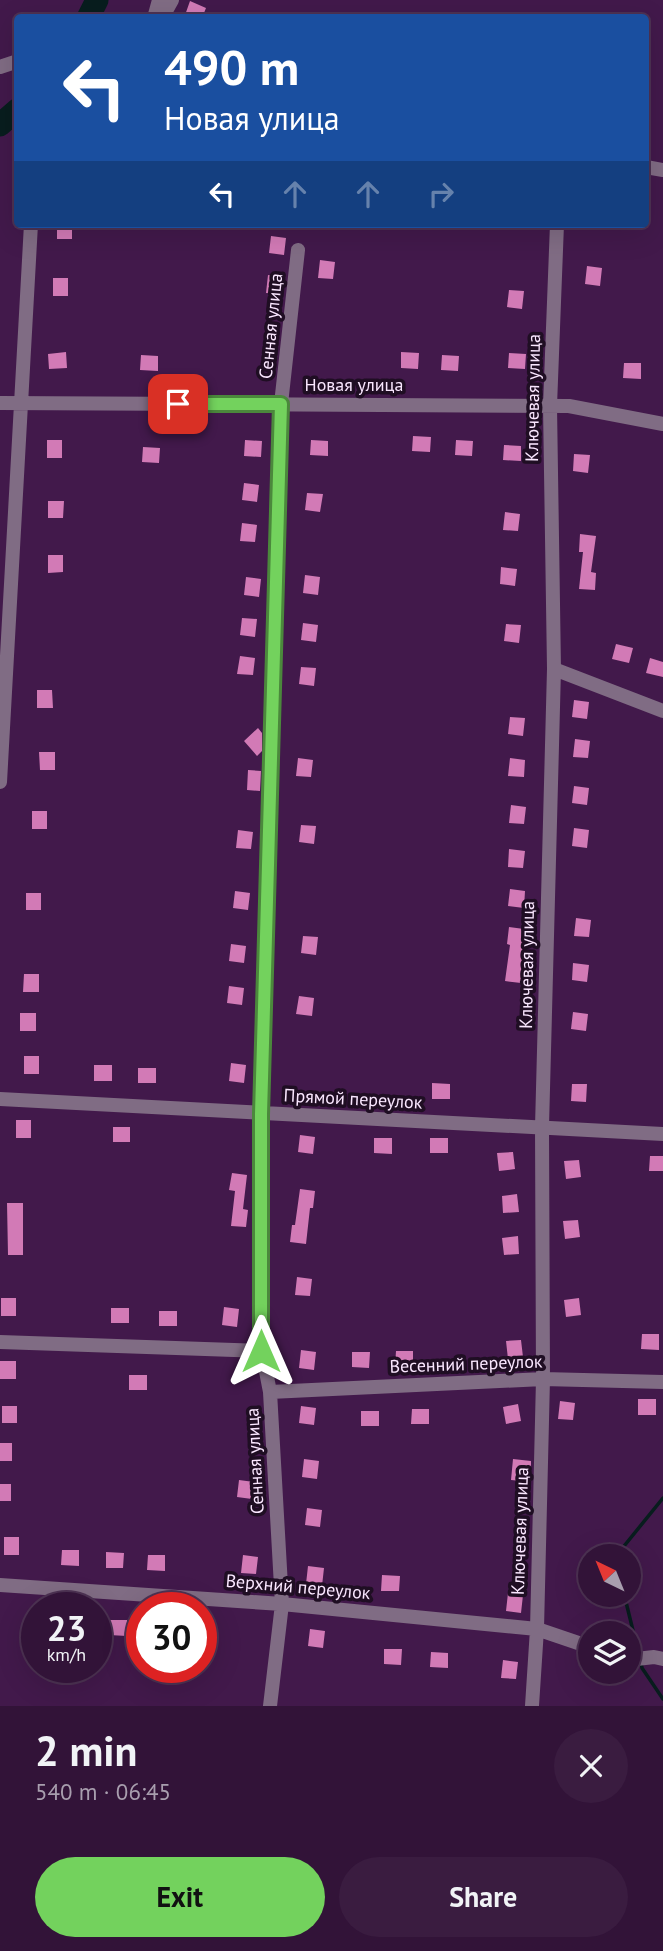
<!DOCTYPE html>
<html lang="en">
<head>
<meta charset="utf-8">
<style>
  :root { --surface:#321338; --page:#3a1c40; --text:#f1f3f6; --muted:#a89eae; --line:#4d3253; --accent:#73d25d }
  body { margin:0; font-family:"PT Sans",sans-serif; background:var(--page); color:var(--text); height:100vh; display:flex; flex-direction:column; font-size:26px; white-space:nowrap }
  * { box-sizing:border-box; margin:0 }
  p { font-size:23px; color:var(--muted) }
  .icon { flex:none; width:38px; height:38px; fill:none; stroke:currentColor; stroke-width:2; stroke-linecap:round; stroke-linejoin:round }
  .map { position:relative; height:1706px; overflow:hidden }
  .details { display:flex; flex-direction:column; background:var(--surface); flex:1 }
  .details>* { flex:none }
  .banner { position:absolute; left:14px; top:14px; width:635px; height:214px; border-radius:7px; box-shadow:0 7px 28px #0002,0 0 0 2px var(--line); background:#1a4fa0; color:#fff; overflow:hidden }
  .needle { width:46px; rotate:317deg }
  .tools { position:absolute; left:578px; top:1544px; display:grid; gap:14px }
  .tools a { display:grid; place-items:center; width:63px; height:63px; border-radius:50%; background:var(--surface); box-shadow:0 7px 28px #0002,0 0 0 2px var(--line); font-size:35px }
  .speed { position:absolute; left:21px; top:1592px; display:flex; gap:14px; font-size:35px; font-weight:700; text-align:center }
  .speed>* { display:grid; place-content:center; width:91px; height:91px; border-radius:50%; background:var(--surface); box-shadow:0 7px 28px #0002,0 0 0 2px var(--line); line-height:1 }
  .speed small { font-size:18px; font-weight:400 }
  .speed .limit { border:10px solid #d22; background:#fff; color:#111 }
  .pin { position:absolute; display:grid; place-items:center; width:60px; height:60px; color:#fff; margin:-30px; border-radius:14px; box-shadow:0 4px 10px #0006 }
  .me { position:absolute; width:77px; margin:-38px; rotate:0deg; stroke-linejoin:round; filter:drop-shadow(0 0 5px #0008) }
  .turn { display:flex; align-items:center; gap:24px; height:147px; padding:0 35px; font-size:32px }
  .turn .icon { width:91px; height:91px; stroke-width:2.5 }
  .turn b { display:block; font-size:49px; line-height:60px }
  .lanes { display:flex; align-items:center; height:66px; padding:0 35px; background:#0003; justify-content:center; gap:35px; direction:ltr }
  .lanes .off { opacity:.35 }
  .round { display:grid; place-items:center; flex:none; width:74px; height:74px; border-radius:37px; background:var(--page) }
  .summary { display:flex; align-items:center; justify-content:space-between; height:119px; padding:0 35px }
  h1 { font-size:42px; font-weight:800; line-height:52px }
  .primary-button { display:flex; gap:14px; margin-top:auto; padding:14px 35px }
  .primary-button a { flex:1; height:80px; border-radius:42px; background:var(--accent); color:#111; font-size:28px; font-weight:800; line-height:80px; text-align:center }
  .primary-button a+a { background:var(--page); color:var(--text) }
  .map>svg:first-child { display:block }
</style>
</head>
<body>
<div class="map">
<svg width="663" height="1706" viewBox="0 0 663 1706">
  <rect width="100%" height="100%" fill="#42194b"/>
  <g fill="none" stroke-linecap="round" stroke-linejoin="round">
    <!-- stream -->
    <path stroke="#081d1e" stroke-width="3.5" d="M616,1556l47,-58
      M624,1594l15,61
      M641,1662l1,6 21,31"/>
    <!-- river -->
    <path stroke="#081d1e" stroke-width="23" d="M88,18l9,-18
      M0,125l18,-16"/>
  </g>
  <!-- building -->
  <path fill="#d27ab6" d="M190,1l16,7 -4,10h-18z
    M57,224h15v15h-15z
    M271,236l15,2 -2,17 -15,-2z
    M320,260l15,2 -2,17 -15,-1z
    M587,266l15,2 -2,18 -15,-2z
    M268,275l15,2 -2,17 -15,-1z
    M53,278h15v18h-15z
    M509,290l15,1 -2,18 -15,-2z
    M66,352l1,16 -18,1 -1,-15z
    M401,352l18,1 -1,16 -17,-1z
    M509,353l17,1 -1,15 -17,-1z
    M141,355l17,1v15l-18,-1z
    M442,355l17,1 -1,15 -17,-1z
    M624,363h17v16l-18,-1z
    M413,436l18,1 -1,15 -18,-1z
    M47,440h15v18h-15z
    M245,440l17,1 -1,16 -17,-1z
    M311,440l17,1v15l-18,-1z
    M456,440l17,1 -1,15 -17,-1z
    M504,445l17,1v15l-18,-1z
    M143,447l17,1 -1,15 -17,-1z
    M574,454l16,1 -2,18 -15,-2z
    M244,483l15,2 -2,17 -15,-2z
    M307,493l16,1 -3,18 -15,-2z
    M48,501h16l-1,17h-15z
    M505,512l15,2 -2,17 -15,-1z
    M242,523l15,2 -2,17 -15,-1z
    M580,534l16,2 -5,36 5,1 -1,17 -16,-1 4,-37h-4z
    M48,555h15v17l-15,1z
    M501,567l16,2 -2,17 -15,-2z
    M305,575l15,2 -2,18 -15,-2z
    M246,577l15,2 -2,18 -15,-2z
    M242,618l15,1 -2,18 -15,-2z
    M303,623l15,2 -2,17 -15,-2z
    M506,624l15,1 -2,18 -15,-2z
    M616,644l17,4 -4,15 -17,-4z
    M240,656l15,2 -2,17 -16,-1z
    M650,658l13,4v15l-17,-4z
    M301,667l15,1 -2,18 -15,-2z
    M37,690h15l1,18h-16z
    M574,700l15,2 -2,17 -15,-2z
    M510,717l15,1 -2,18 -15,-2z
    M258,728l4,5v18l-5,5 -13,-15z
    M575,739l15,2 -2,17 -15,-1z
    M39,752h16v18h-15z
    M298,758l15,2 -2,17 -15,-1z
    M510,758l15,2 -1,17 -16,-1z
    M248,770l13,1 -1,20 -13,-1z
    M574,786l15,2 -2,17 -15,-2z
    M511,805l15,2 -2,17 -15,-1z
    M32,811h15v18h-15z
    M301,825l15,1 -2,18 -15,-2z
    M574,828l15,2 -2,18 -15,-2z
    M238,830l15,2 -2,17 -15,-1z
    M509,849l16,2 -2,17 -15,-1z
    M510,889l15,2 -1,17 -16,-2z
    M235,891l15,2 -2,17 -15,-2z
    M26,893h15v17h-15z
    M576,918l15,2 -2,17 -15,-1z
    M509,927l15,2 -3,54 -16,-2 5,-36 -3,-1z
    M303,936l15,1 -2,18 -15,-2z
    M231,944l15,2 -2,17 -15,-2z
    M573,963l16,2 -2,17 -15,-2z
    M24,974h15v18h-16z
    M229,986l15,2 -2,17 -15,-2z
    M299,996l15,2 -2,18 -16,-2z
    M573,1012l15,2 -2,17 -15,-2z
    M20,1013h16v18h-16z
    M24,1056h15v18h-15z
    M231,1063l15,2 -2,18 -15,-2z
    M94,1065h18v16h-18z
    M138,1068h18v15h-18z
    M432,1083l18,1v15h-18z
    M572,1084h15l-1,18 -15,-1z
    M16,1120h15v18h-15z
    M113,1127h17v15h-17z
    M300,1135l15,2 -2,17 -15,-2z
    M374,1138h18v16l-18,-1z
    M430,1138h18v15h-18z
    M513,1152l2,17 -16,2 -2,-18z
    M650,1156h13v15h-14z
    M579,1160l2,17 -15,2 -2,-18z
    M232,1173l15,2 -4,34 5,1 -2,17 -15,-1 4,-35 -6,-1z
    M300,1189l15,2 -2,17h-3l-4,36 -16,-2 2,-17h3z
    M517,1194l2,18 -16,1 -1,-17z
    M7,1203h16v52h-15z
    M578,1220l2,17 -15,2 -2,-18z
    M518,1236l1,18 -15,1 -2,-17z
    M297,1277l15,2 -2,17 -15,-1z
    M1,1298h15v18h-15z
    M579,1298l2,17 -15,2 -2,-17z
    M224,1307l15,2 -2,18 -15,-2z
    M111,1308h18v15h-18z
    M159,1311h18v15h-18z
    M642,1334h17v16l-18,-1z
    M521,1340l2,17 -15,2 -2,-18z
    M301,1350l15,2 -2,18 -15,-2z
    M396,1351h17v16l-18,-1z
    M352,1352h18l-1,16 -17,-1z
    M0,1361h16v18h-16z
    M129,1375h18v15h-18z
    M638,1399h18v16h-18z
    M560,1401l15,2 -2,17 -15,-1z
    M518,1404l3,17 -15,3 -3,-17z
    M2,1406h15v17h-15z
    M301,1406l15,2 -2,17 -15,-2z
    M412,1409h17v15h-18z
    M361,1411h18v15h-18z
    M0,1443h12v18h-12z
    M304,1459l15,2 -2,18 -15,-2z
    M513,1459l18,2v21l-20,-2z
    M239,1480l15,2 -2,17 -15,-2z
    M0,1484h11v17h-11z
    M307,1508l15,2 -2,17 -15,-2z
    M4,1537h15v18h-15z
    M62,1550h17v16l-18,-1z
    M106,1552l18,1 -1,15h-17z
    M148,1555h17v16l-18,-1z
    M243,1555l15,2 -2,17 -15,-1z
    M308,1566l16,2 -2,18 -16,-2z
    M382,1575l18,1 -1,15h-18z
    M508,1593l15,2 -2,18 -15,-2z
    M110,1620h17v16l-18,-1z
    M310,1629l15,2 -2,17 -15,-2z
    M384,1649h18l-1,16 -17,-1z
    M431,1652l17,1v15l-18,-1z
    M503,1660l15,2 -2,17 -15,-1z"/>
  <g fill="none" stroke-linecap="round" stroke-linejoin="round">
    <!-- minor -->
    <path stroke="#806c84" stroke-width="14" d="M154,18l5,-18
      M162,18l10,-18
      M0,67l18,-6
      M646,167l17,3
      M0,403l569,3 94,18
      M554,669l109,42
      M0,782l31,-558
      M0,1099l663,35
      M0,1342l262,9
      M270,1392l273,-13 120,3
      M0,1585l282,19 255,25 53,18
      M628,1660l26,-3 9,2
      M270,1706l12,-102 -12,-212 -8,-41 -1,-237 20,-710 17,-154
      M532,1706l5,-77 6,-250 -1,-252 12,-458 -4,-263 7,-182"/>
  </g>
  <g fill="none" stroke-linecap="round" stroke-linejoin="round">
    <defs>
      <path id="route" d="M178,404h103l-20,710v237"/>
    </defs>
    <!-- route casing -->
    <use href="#route" stroke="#4b883c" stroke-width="18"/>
    <!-- route -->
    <use href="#route" stroke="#73d25d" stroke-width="12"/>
  </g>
  <g text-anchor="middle" stroke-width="7" stroke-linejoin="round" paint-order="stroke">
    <!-- street labels -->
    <g font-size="18" fill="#fae7ff" stroke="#1f0e23">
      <text transform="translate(271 326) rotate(-84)" y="6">Сенная улица</text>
      <text x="354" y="391">Новая улица</text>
      <text transform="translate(533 398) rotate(-89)" y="6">Ключевая улица</text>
      <text transform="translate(527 965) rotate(-89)" y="6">Ключевая улица</text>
      <text transform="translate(353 1099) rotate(3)" y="6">Прямой переулок</text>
      <text transform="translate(466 1364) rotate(-2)" y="6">Весенний переулок</text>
      <text transform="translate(255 1461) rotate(-93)" y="6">Сенная улица</text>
      <text transform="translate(520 1531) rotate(-88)" y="6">Ключевая улица</text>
      <text transform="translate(298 1587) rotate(5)" y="6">Верхний переулок</text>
    </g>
  </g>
</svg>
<div class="tools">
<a><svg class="needle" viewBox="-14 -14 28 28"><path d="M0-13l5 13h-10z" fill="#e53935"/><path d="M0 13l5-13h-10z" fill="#a89eae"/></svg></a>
<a><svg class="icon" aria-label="layers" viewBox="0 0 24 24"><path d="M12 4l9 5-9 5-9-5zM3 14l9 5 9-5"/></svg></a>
</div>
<div class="speed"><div>23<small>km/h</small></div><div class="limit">30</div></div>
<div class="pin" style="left:178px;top:404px;background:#d93025"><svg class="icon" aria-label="arrive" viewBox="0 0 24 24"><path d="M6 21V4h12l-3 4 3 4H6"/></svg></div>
<svg class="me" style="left:261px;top:1351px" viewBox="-20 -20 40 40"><path d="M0-17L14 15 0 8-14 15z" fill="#73d25d" stroke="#fff" stroke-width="4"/></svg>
<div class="banner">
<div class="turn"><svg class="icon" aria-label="left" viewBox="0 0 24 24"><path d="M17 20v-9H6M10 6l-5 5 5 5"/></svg><div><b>490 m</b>Новая улица</div></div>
<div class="lanes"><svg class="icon" aria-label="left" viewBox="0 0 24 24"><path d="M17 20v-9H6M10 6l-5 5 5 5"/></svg><svg class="icon off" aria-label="ahead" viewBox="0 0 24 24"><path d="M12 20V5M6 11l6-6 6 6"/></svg><svg class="icon off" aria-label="ahead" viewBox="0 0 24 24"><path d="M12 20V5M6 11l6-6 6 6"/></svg><svg class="icon off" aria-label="right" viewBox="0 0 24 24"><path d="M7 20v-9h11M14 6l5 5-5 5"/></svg></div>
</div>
</div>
<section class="details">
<div class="summary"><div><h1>2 min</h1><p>540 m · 06:45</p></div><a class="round"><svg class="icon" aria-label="close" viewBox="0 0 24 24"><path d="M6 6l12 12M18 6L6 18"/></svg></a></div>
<div class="primary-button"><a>Exit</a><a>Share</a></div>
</section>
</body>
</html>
